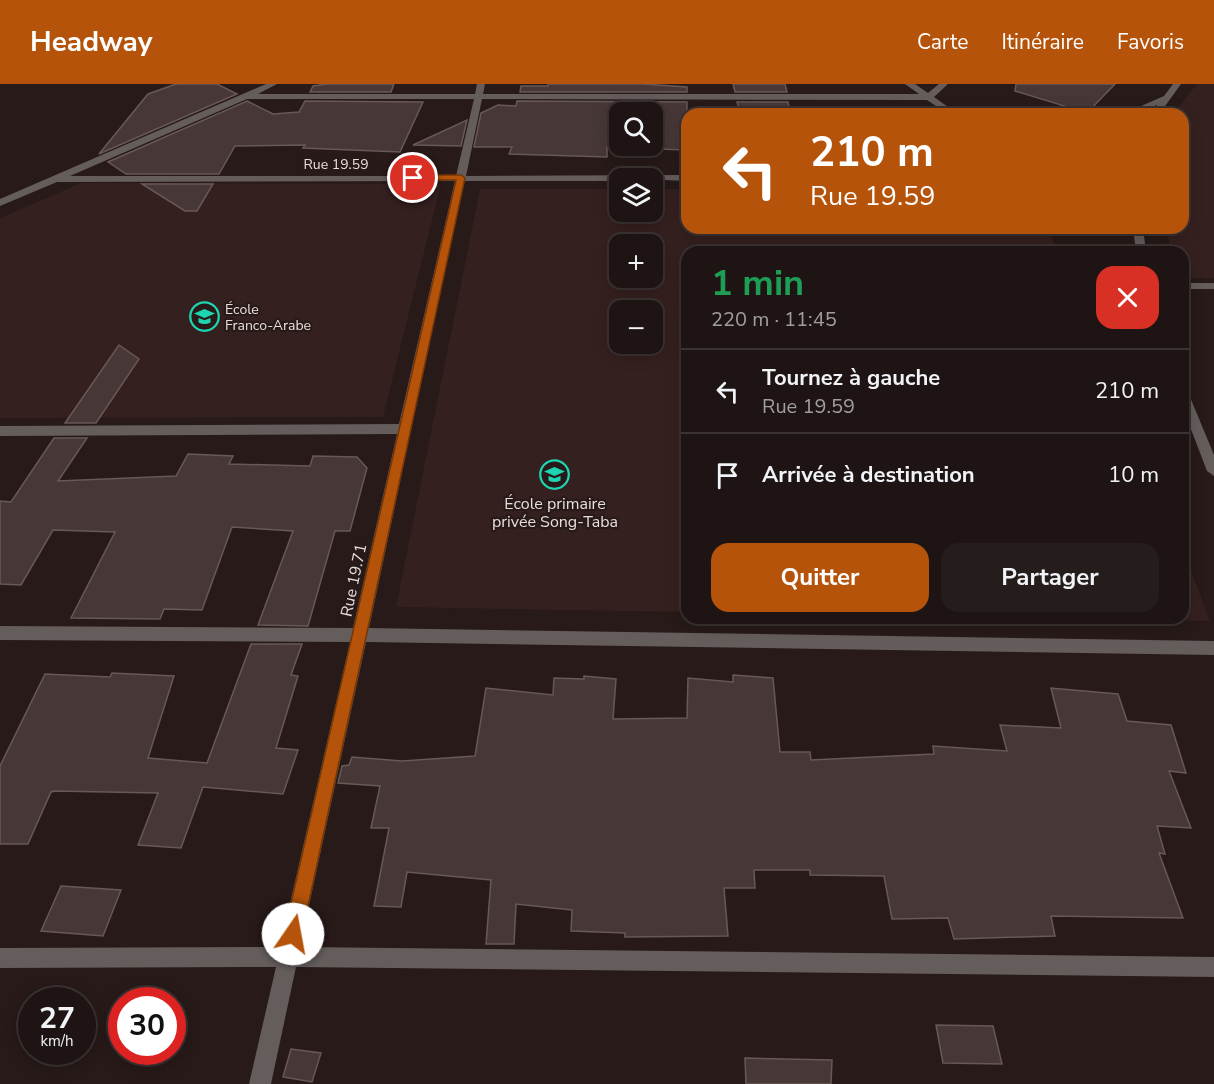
<!DOCTYPE html>
<html lang="fr">
<head>
<meta charset="utf-8">
<style>
  :root { --surface:#1d1413; --page:#251d1c; --text:#f1f3f6; --muted:#a09ea0; --line:#3b3333; --accent:#b45309 }
  body { margin:0; font-family:"Nunito Sans",sans-serif; background:var(--page); color:var(--text); height:100vh; display:flex; flex-direction:column; font-size:22px; white-space:nowrap }
  * { box-sizing:border-box; margin:0 }
  p { font-size:20px; color:var(--muted) }
  .icon { flex:none; width:33px; height:33px; fill:none; stroke:currentColor; stroke-width:2; stroke-linecap:round; stroke-linejoin:round }
  .map { position:relative; flex:1; overflow:hidden }
  .panel { position:absolute; left:681px; top:162px; width:508px; height:378px; display:flex; flex-direction:column; background:var(--surface); border-radius:18px; box-shadow:0 3px 15px #0003,0 0 0 2px var(--line) }
  .panel>* { flex:none }
  .hud { position:absolute; left:681px; top:24px; width:508px; height:126px; border-radius:18px; box-shadow:0 3px 15px #0003,0 0 0 2px var(--line); background:#b45309; color:#fff; overflow:hidden }
  .fabs { position:absolute; left:609px; top:18px; display:grid; gap:12px }
  .fabs a { display:grid; place-items:center; width:54px; height:54px; border-radius:12px; background:var(--surface); box-shadow:0 3px 15px #0003,0 0 0 2px var(--line); font-size:30px }
  .speed { position:absolute; left:18px; top:903px; display:flex; gap:12px; font-size:30px; font-weight:700; text-align:center }
  .speed>* { display:grid; place-content:center; width:78px; height:78px; border-radius:50%; background:var(--surface); box-shadow:0 3px 15px #0003,0 0 0 2px var(--line); line-height:1 }
  .speed small { font-size:15px; font-weight:400 }
  .speed .limit { border:9px solid #d22; background:#fff; color:#111 }
  .pin { position:absolute; display:grid; place-items:center; width:51px; height:51px; color:#fff; margin:-26px; border:3px solid #fff; border-radius:50%; box-shadow:0 2px 6px #0007 }
  .me { position:absolute; width:66px; margin:-33px; rotate:12deg; stroke-linejoin:round; filter:drop-shadow(0 0 4px #0008) }
  .turn { display:flex; align-items:center; gap:21px; height:126px; padding:0 30px; font-size:27px }
  .turn .icon { width:78px; height:78px; stroke-width:2.5 }
  .turn b { display:block; font-size:42px; line-height:51px }
  .round { display:grid; place-items:center; flex:none; width:63px; height:63px; border-radius:18px; background:var(--page) }
  .summary { display:flex; align-items:center; justify-content:space-between; height:102px; padding:0 30px }
  h1 { font-size:36px; font-weight:700; line-height:45px; color:#1e9e55 }
  .button { display:flex; gap:12px; margin-top:auto; padding:12px 30px }
  .button a { flex:1; height:69px; border-radius:18px; background:var(--accent); color:#fff; font-size:24px; font-weight:700; line-height:69px; text-align:center }
  .button a+a { background:var(--page); color:var(--text) }
  ul { padding:0; list-style:none }
  li { display:flex; align-items:center; gap:18px; height:84px; padding:0 30px; border-top:2px solid var(--line) }
  li div { flex:1 }
  li b { display:block; font-size:22px }
  li em { font-style:normal }
  header { display:flex; align-items:center; gap:36px; box-sizing:border-box; height:84px; padding:0 30px; background:var(--accent); color:#fff }
  header strong { font-size:28px }
  nav { display:flex; gap:33px; margin-inline-start:auto; font-size:21px }
  .map>svg:first-child { display:block }
</style>
</head>
<body>
<header>
<strong>Headway</strong>
<nav><a>Carte</a><a>Itinéraire</a><a>Favoris</a></nav>
</header>
<div class="map">
<svg width="1214" height="1000" viewBox="0 0 1214 1000">
  <rect width="100%" height="100%" fill="#271a19"/>
  <!-- built -->
  <path fill="#34201f" fill-rule="evenodd" d="M1197,0h17v194h-30v-26h-13l-5,-24h18v-114h-11z
    M81,99l360,1 -58,233 -383,1v-200z
    M480,105h139l1,23h32l1,-23h34v39h359l13,24h-372v360l-291,-5zM620,160h32v34h-32zM620,226h32v34h-32z
    M1184,468l26,69 -192,-3h166z"/>
  <!-- building -->
  <path fill="#473837" stroke="#685857" stroke-width="1.5" fill-rule="evenodd" d="M176,0h41l20,10 -138,60 49,-60z
    M327,0h67l-3,8h-81l3,-6z
    M548,0h95l44,3v5h-167l1,-6h27z
    M733,0h52l2,8h-52z
    M1016,0h99l-28,29 -72,-22z
    M247,17l26,13 26,-2 6,-11 118,1 -23,50 -97,-4 2,-3 -70,1 -16,28h-93l-18,-12z
    M517,17l170,1v45h-3v3l-77,-3v10l-98,-3 3,-7h-38l7,-34 17,-8 18,1zM620,28h32v34h-32z
    M737,18h51l2,9 -51,-2z
    M467,36l-6,26 -48,-1z
    M142,100h71l-16,27h-12z
    M119,261l20,14 -43,64h-31z
    M54,354h33l-29,43 118,-5 12,-22 45,2 -4,8 81,2 3,-10 44,1 10,11 -17,63h-15l-27,95 -50,-1 35,-94 -61,-4 -30,83 -38,-1 -4,10 -89,-1 44,-86 -62,-2 -32,55 -21,-1v-83l11,1z
    M251,560h51l-11,31 7,1 -22,72 22,2 -15,44 -80,-7 -22,61 -43,-3 20,-52 -103,-2 -4,1 -23,52h-28v-78l45,-92 65,3 2,-4 62,3 -26,82 59,5z
    M733,591l40,3 7,74h30l1,8 123,-6 -1,-8 74,5 -7,-26 61,3 -10,-40 67,6 9,27 44,4 15,48 -17,-2 22,57 -34,-2 8,28 -6,-1 24,65 -132,-2 4,20 -101,3 -6,-21 -56,1 -8,-43 -74,-1v-5h-56l1,18h-31l4,48 -103,1v-4l-54,-2 1,-21 -56,-6 -2,40h-28l5,-64 -84,-8 -6,35 -27,-1 15,-78h-18l9,-42 -42,-3 4,-17 7,-1 3,-8 50,4 73,-5 11,-68 67,7 1,-17 30,1v-3l32,3 -3,40 74,-1 1,-40 45,4z
    M61,802l60,4 -18,46 -62,-5z
    M936,941l57,1 9,38 -59,-1z
    M291,965l30,4 -9,29 -29,-5z
    M745,974l87,2 -1,24h-85z"/>
  <g fill="none" stroke-linecap="round" stroke-linejoin="round">
    <!-- minor -->
    <path fill="#645d5c" fill-rule="evenodd" d="M266,0h11l-19,10h217l2,-10h8l-2,10h436l-14,-10h10l13,9 11,-9h9l-14,13 24,17h-10l-21,-14 -445,-1 -16,77 221,-1v6l-67,-3v3h-156l-95,447 845,13v14l-848,-13 -66,305 914,10v20l-918,-10 -25,117h-22l27,-117 -276,1v-20l280,-1 70,-305 -350,-2v-14l353,2 44,-194 -397,2v-10l399,-2 56,-243 -398,1 -57,24v-7zM247,15h227l-18,77h-386z
      M1173,0h8l-18,25h-6v-4l-23,9h-11l41,-18z
      M1133,144h10l3,24h-10z
      M1184,199h30v6h-30z
      M1184,309l6,4 24,58v21l-7,-5 -23,-60z"/>
  </g>
  <!-- route -->
  <path fill="#b45309" stroke="#753606" stroke-width="1.5" d="M413,91h48l4,3 -163,756 -3,6 -6,3 -6,-3 -3,-6 172,-754h-46z"/>
  <!-- icons -->
  <defs>
    <symbol id="school-ring" viewBox="-11 -11 22 22"><circle r="9.5" fill="#271a19" stroke="#1ed5b1" stroke-width="1.5"/><path d="M0-5L7-2L0 1L-7-2ZM-4 1L0 2.5L4 1V4Q0 6-4 4Z" fill="#1ed5b1"/></symbol>
  </defs>
  <g fill-rule="evenodd">
    <use href="#school-ring" x="188" y="216" width="33" height="33"/>
    <use href="#school-ring" x="538" y="374" width="33" height="33"/>
  </g>
  <g text-anchor="middle" stroke-width="4.5" stroke-linejoin="round" paint-order="stroke">
    <!-- far-street labels -->
    <g font-size="14" fill="#e8dedd" stroke="#271a19">
      <text x="336" y="85">Rue 19.59</text>
    </g>
    <!-- far-poi labels -->
    <g font-size="14" fill="#e8dedd" stroke="#271a19" text-anchor="start">
      <text x="225" y="230">École<tspan x="225" dy="16">Franco-Arabe</tspan></text>
    </g>
    <!-- poi labels -->
    <g font-size="16" fill="#e8dedd" stroke="#271a19">
      <text x="555" y="425">École primaire<tspan x="555" dy="18">privée Song-Taba</tspan></text>
    </g>
    <!-- street labels -->
    <g font-size="16" fill="#e8dedd" stroke="#271a19">
      <text transform="translate(353 496) rotate(-78)" y="6">Rue 19.71</text>
    </g>
  </g>
</svg>
<div class="fabs">
<a><svg class="icon" aria-label="search" viewBox="0 0 24 24"><circle cx="10" cy="10" r="6"/><path d="M15 15l6 6"/></svg></a>
<a><svg class="icon" aria-label="layers" viewBox="0 0 24 24"><path d="M12 4l9 5-9 5-9-5zM3 14l9 5 9-5"/></svg></a>
<a>+</a>
<a>−</a>
</div>
<div class="speed"><div>27<small>km/h</small></div><div class="limit">30</div></div>
<div class="pin" style="left:413px;top:94px;background:#d93025"><svg class="icon" aria-label="arrive" viewBox="0 0 24 24"><path d="M6 21V4h12l-3 4 3 4H6"/></svg></div>
<svg class="me" style="left:293px;top:850px" viewBox="-20 -20 40 40"><circle r="19" fill="#fff"/><path d="M0-13L10 11 0 6-10 11z" fill="#b45309"/></svg>
<div class="hud">
<div class="turn"><svg class="icon" aria-label="left" viewBox="0 0 24 24"><path d="M17 20v-9H6M10 6l-5 5 5 5"/></svg><div><b>210 m</b>Rue 19.59</div></div>
</div>
<section class="panel">
<div class="summary"><div><h1>1 min</h1><p>220 m · 11:45</p></div><a class="round" style="background:#d93025;color:#fff"><svg class="icon" aria-label="close" viewBox="0 0 24 24"><path d="M6 6l12 12M18 6L6 18"/></svg></a></div>
<ul>
<li><svg class="icon" aria-label="left" viewBox="0 0 24 24"><path d="M17 20v-9H6M10 6l-5 5 5 5"/></svg><div><b>Tournez à gauche</b><p>Rue 19.59</p></div><em>210 m</em></li>
<li><svg class="icon" aria-label="arrive" viewBox="0 0 24 24"><path d="M6 21V4h12l-3 4 3 4H6"/></svg><div><b>Arrivée à destination</b></div><em>10 m</em></li>
</ul>
<div class="button"><a>Quitter</a><a>Partager</a></div>
</section>
</div>
</body>
</html>
